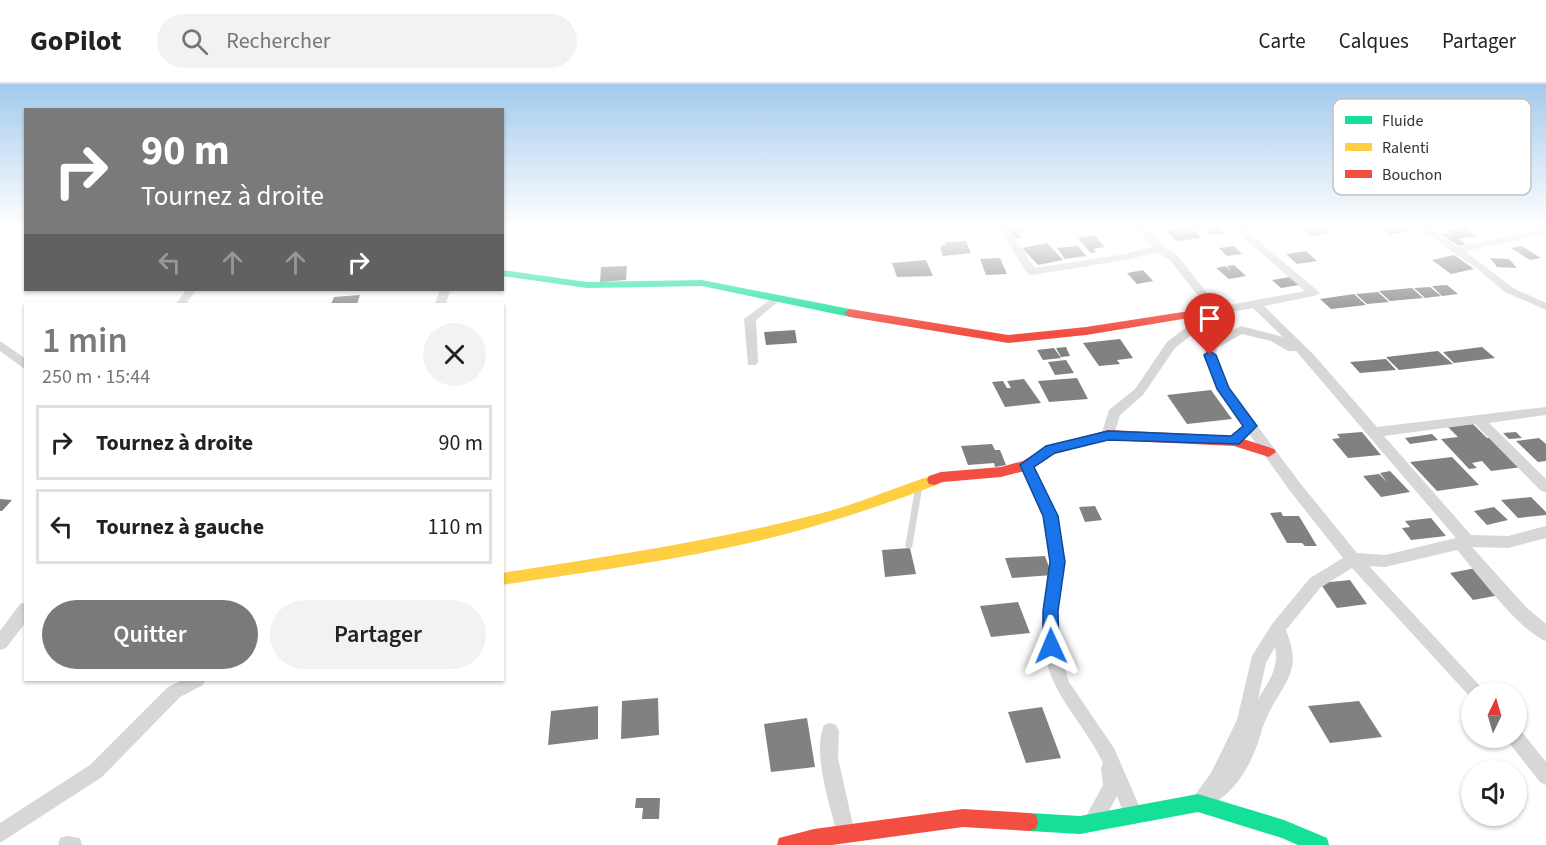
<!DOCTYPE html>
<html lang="fr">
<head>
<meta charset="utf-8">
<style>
  :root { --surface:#fff; --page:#f2f2f2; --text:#222; --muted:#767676; --line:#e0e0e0; --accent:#7a7a7a }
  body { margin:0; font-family:"Source Sans 3",sans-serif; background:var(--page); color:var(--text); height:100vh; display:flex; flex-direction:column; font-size:22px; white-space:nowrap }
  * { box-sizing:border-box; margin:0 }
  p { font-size:20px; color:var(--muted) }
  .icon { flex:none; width:33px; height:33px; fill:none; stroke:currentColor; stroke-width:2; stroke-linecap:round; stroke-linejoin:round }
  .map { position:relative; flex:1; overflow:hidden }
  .side { position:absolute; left:24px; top:219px; width:480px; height:378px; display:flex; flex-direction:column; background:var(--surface); border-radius:0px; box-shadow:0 2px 4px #0004 }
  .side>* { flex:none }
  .banner { position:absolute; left:24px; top:24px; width:480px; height:183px; border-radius:0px; box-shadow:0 2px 4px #0004; background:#7a7a7a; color:#fff; overflow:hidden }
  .needle { width:39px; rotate:5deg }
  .fabs { position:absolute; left:1461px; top:598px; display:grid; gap:12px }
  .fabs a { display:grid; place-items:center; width:66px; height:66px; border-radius:50%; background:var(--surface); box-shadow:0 2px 4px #0004; font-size:30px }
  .pin { position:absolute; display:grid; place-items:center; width:51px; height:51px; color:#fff; margin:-62px -26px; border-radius:50% 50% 50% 0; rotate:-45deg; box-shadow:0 0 6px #0007 }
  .pin .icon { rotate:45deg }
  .me { position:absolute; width:66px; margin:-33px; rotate:359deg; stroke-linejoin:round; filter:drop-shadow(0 0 4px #0008) }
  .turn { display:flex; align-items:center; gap:21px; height:126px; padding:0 18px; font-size:27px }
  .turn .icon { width:78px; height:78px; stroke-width:2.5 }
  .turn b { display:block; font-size:42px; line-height:51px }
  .lanes { display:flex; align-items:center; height:57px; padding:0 18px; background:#0003; justify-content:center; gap:30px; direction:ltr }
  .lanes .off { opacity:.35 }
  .round { display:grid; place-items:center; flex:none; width:63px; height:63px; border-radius:32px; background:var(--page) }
  .head { display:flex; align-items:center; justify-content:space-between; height:102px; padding:0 18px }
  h1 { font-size:36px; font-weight:600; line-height:45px; color:var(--accent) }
  .cta { display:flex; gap:12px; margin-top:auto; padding:12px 18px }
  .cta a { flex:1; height:69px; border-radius:36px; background:var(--accent); color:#fff; font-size:24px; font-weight:600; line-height:69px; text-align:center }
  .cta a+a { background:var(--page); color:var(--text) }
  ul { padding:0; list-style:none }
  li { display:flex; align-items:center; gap:18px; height:75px; margin:0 12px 9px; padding:0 6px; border:3px solid var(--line); border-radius:0px }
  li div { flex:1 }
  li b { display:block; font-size:22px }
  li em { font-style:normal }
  header { display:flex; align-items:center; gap:36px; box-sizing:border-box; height:84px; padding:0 30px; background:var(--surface); border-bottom:2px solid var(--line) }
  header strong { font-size:28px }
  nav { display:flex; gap:33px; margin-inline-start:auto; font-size:21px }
  .search { width:420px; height:54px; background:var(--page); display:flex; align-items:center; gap:15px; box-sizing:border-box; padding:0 21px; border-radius:33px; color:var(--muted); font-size:22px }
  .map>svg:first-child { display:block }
</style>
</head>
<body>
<header>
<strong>GoPilot</strong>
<div class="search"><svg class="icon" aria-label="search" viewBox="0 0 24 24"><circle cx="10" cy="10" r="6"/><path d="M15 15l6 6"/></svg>Rechercher</div>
<nav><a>Carte</a><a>Calques</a><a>Partager</a></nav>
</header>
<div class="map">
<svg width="1546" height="761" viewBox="0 0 1546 761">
  <rect width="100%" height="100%" fill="#fff"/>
  <!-- building -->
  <path fill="#818181" d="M1010,143h19l1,2 -13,2 5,7 -6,1 -9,-11z
    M1191,143l10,11 -24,3 -12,-11z
    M1204,143h15l6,7 -15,1z
    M1300,143h22l8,6 -19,3z
    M1404,143l6,5 -20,2 -8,-6z
    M1464,143l13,9 -19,3 8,5 -7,2 -18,-12 6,-1 8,4 -9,-6z
    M1094,151l11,12 -12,2 3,3 -5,1 -13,-15z
    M966,157l5,12 -28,3 -3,-8h2l-1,-3h5l-1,-3z
    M1047,159l16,17 -25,5 -16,-17z
    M1078,162l8,10 -21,3 -8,-11z
    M1234,162l8,8 -15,2 -8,-8z
    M1522,162l19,12 -11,2 -19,-12z
    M1306,167l11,10 -20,3 -11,-10z
    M1454,171l20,14 -23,5 -19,-14z
    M1000,174l7,16 -21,1 -6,-16z
    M1490,174l19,1 8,9 -20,-1z
    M926,176l7,16 -36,1 -5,-14z
    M1234,181l12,11 -17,3 -13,-11 9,-2 6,5 -4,-5z
    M627,182l-1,14 -26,2 1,-15z
    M1143,186l10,11 -16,3 -10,-11z
    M1290,193l9,8 -18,3 -9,-8z
    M1447,201l11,9 -16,2 -10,-10z
    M1430,203l11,9 -16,2 -11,-10z
    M1412,204l11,10 -33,3 -11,-10z
    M1378,208l11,10 -22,2 -11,-10z
    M1354,210l12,11 -35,4 -11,-10z
    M360,211l-3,9h-26l3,-7z
    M795,246l2,13 -31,2 -2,-13z
    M1120,255l13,19 -16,2 3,4 -21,2 -16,-23z
    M1066,263l4,9 -9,1 -5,-9z
    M1482,263l13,11 -41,5 -11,-11z
    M1054,264l7,10 -18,2 -6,-10z
    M1438,267l15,13 -54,6 -13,-13z
    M1386,275l10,11 -36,3 -10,-11z
    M1066,276l8,13 -19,2 -7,-13z
    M1077,294l11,21 -39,3 -11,-21z
    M1024,295l17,24 -36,4 -13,-25 11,-1 4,7h4l-4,-7z
    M1211,306l21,29 -45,5 -20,-29z
    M1473,340l14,14 5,-1 30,30 -31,4 -9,-10 -10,2 5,5 -8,1 -28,-30 17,-2 -10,-10z
    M1362,348l19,23 -33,3 -16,-19 8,-1 -3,-4z
    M1516,348l6,6 -13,1 -6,-6z
    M1432,350l6,6 -28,4 -5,-6z
    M1539,354l7,6v17l-8,1 -22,-21z
    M992,360l3,6h5l6,15 -11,2 -1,-4 -26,2 -7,-19z
    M1452,373l27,28 -42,6 -27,-29z
    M1390,387l20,21 -29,5 -18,-21 16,-2 8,8 -7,-9z
    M1531,413l15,15v3l-28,3 -17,-18z
    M0,415l12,1 -10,11h-2z
    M1095,422l7,14 -17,2 -6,-15z
    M1494,423l14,13 -21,5 -13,-14z
    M1281,428l2,4h16l18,30h-12l-3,-3h-15l-17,-30z
    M1431,434l15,18 -35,4 -9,-12 8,-1 -5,-6z
    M910,464l6,26 -31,3 -3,-27z
    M1045,472l7,19 -40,3 -7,-20z
    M1476,484l24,27 -27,5 -23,-27z
    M1350,496l17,24 -30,4 -17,-25z
    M1018,518l12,31 -39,4 -11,-31z
    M658,614l1,37 -38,4 1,-38z
    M1359,617l23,36 -52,6 -22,-37z
    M598,622v33l-50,6 3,-34z
    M1042,623l19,51 -35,5 -18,-51z
    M807,634l8,49 -44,5 -7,-48z
    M636,714h24l-1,21h-17l1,-11h-8z"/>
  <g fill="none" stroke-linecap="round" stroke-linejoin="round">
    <!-- lane -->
    <path stroke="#d7d7d7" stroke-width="7" d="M909,461l10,-59"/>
    <!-- street -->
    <path fill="#d7d7d7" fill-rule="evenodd" d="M997,143h10l28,41 90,-14 27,-7 -16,-20h10l17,19 15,10 40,51 87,-16 -74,-64h11l78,66 -6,3 -50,10 50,49 63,72 169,-20v8l-57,8 57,56v13l-5,-1 -66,-67 -91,12 87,99 37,1 38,-10v12l-38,10 -36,-1 55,61 19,16v17c-27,-10 -69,-68 -89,-91l-72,17 -16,-1 113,122 2,5h-12v6l-120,-131 -32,20 -34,42c4,12 9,24 6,37 -4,18 -18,33 -25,50 -5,10 -7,21 -11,31 -10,28 -30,53 -58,64l-7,-2 -2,-7 22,-30 26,-53 15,-64 20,-32 38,-46 33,-20 -53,-67 -73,-102 -13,-34 4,-33 -33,26 -32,47 -23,20 -7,23h-10l-2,-3 8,-25 26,-21 32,-47 42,-32 -39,-50 -13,-8 -31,8 -94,15 -4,-1zM1253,224l30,29 -42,-11 -23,11 2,-23zM1242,250l29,7 17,10h8l160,187 -71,17 -28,-2 -57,-70 -71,-95 -13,-33 1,-7zM1275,563c4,22 -6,34 -17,52l8,-36z
      M1417,143h12l29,20 88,-19v6l-81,17 48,37 33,15v7l-41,-18 -26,-22z
      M186,206h10l-10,14h-10z
      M440,206h10l-4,14h-11z
      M775,212l6,3 -2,2 -23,19 2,42 -2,3h-8l-4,-46z
      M0,257l26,18v11l-26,-19z
      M1027,376l7,5 24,51 7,46 -7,49 1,35 10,36 45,66 29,67 -2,7 -7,2 -7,-2 -10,-26 -18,33 -7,2 -7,-2 -2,-7 20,-37 -2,-17 2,-5c-20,-43 -52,-65 -60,-117 -4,-28 4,-54 7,-81 4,-34 -16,-71 -30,-100z
      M26,518v20l-20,26 -6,2v-19l20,-27z
      M182,596h23l-2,5 -23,12 -78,80 -102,66v-20l90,-58 78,-78z
      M830,639l6,2 3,6 -1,27 17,76 -2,7 -7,2 -7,-2 -2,-7c-7,-29 -25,-81 -13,-109z
      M1516,646l6,2 24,30v23l-6,-3 -30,-38 -3,-6h9z
      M67,752l13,2 2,7h-24l2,-7z"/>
    <!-- fast -->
    <path fill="#16e098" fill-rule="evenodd" d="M502,186l85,12 115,-2 148,29 6,4 -6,4 -148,-31 -115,2 -85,-12z
      M1198,710l86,26 43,18 2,7h-31l-16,-7 -84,-26 -118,22 -51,-3 -7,-2 -2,-7 2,-7 7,-2 51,3z"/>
    <!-- slow -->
    <path fill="#ffcf43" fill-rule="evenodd" d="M934,391l5,1 2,4 -2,4c-53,20 -106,38 -161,52 -91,23 -184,35 -276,49v-12c109,-17 218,-33 324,-61 37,-10 72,-26 108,-37z"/>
    <!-- jam -->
    <path fill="#f24e42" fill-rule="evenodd" d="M1215,223l4,2v4l-133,22 -78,8 -158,-26 -6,-4 6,-4 158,26 78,-8z
      M1108,346l126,6 40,13 2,3 -7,5 -35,-11 -126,-6 -54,14 -22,15 -31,8 -58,5 -9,3 -5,-1 -2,-4 2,-4 12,-4 60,-5 22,-6 22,-14z
      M963,725l66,4 7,2 2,7 -2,7 -7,2 -66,-4 -131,18h-55l2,-7 35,-9z"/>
  </g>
  <!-- sky -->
  <linearGradient id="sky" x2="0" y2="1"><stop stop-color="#a3caec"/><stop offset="0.57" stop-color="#fff"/><stop offset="1" stop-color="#fff" stop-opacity="0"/></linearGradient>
  <rect width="1546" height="250" fill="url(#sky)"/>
  <!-- route -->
  <path fill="#1a73e8" stroke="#114b97" stroke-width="1.5" d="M1210,267l6,4 13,33 28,38 -18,18 -131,-4 -53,13 -21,14 24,49 7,46 -7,49 1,35 -2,5 -6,3 -6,-3 -2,-5v-35l7,-49 -7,-46 -23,-51 26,-19 62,-15 123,5 12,-10 -26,-37 -13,-34z"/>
  <!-- legend -->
  <rect x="1333" y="15" width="198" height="96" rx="9" fill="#fff" stroke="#c2c2c2" stroke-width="1.5"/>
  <rect x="1345" y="32" width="27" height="8" fill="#16e098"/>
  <rect x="1345" y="59" width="27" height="8" fill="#ffcf43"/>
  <rect x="1345" y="86" width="27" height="8" fill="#f24e42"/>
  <g font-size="16" fill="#333">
    <text x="1382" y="42">Fluide</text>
    <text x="1382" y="69">Ralenti</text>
    <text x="1382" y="96">Bouchon</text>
  </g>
</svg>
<div class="fabs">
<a><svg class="needle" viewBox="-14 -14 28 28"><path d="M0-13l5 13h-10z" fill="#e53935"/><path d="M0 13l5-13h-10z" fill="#767676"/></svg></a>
<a><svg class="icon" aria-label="sound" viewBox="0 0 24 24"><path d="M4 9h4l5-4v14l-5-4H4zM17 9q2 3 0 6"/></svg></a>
</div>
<div class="pin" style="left:1210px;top:271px;background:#d93025"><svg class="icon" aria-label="arrive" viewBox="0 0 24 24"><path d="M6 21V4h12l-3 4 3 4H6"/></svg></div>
<svg class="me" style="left:1051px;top:562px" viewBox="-20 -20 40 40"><path d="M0-17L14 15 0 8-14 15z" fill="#1a73e8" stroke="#fff" stroke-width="4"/></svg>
<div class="banner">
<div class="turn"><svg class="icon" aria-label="right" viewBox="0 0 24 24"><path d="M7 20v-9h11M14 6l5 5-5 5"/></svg><div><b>90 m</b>Tournez à droite</div></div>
<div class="lanes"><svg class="icon off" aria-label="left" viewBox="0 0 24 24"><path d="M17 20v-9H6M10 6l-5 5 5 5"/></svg><svg class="icon off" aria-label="ahead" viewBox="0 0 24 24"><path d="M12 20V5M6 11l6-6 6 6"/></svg><svg class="icon off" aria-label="ahead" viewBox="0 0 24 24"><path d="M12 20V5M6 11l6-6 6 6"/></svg><svg class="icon" aria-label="right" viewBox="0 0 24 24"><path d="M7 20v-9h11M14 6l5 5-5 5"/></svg></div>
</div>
<section class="side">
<div class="head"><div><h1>1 min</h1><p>250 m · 15:44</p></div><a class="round"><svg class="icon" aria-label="close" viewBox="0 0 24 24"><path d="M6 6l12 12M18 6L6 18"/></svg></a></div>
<ul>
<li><svg class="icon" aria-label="right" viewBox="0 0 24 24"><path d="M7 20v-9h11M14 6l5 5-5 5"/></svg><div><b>Tournez à droite</b></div><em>90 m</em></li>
<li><svg class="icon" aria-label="left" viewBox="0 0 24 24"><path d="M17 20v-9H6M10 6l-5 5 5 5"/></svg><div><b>Tournez à gauche</b></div><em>110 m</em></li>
</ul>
<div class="cta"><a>Quitter</a><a>Partager</a></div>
</section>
</div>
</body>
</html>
